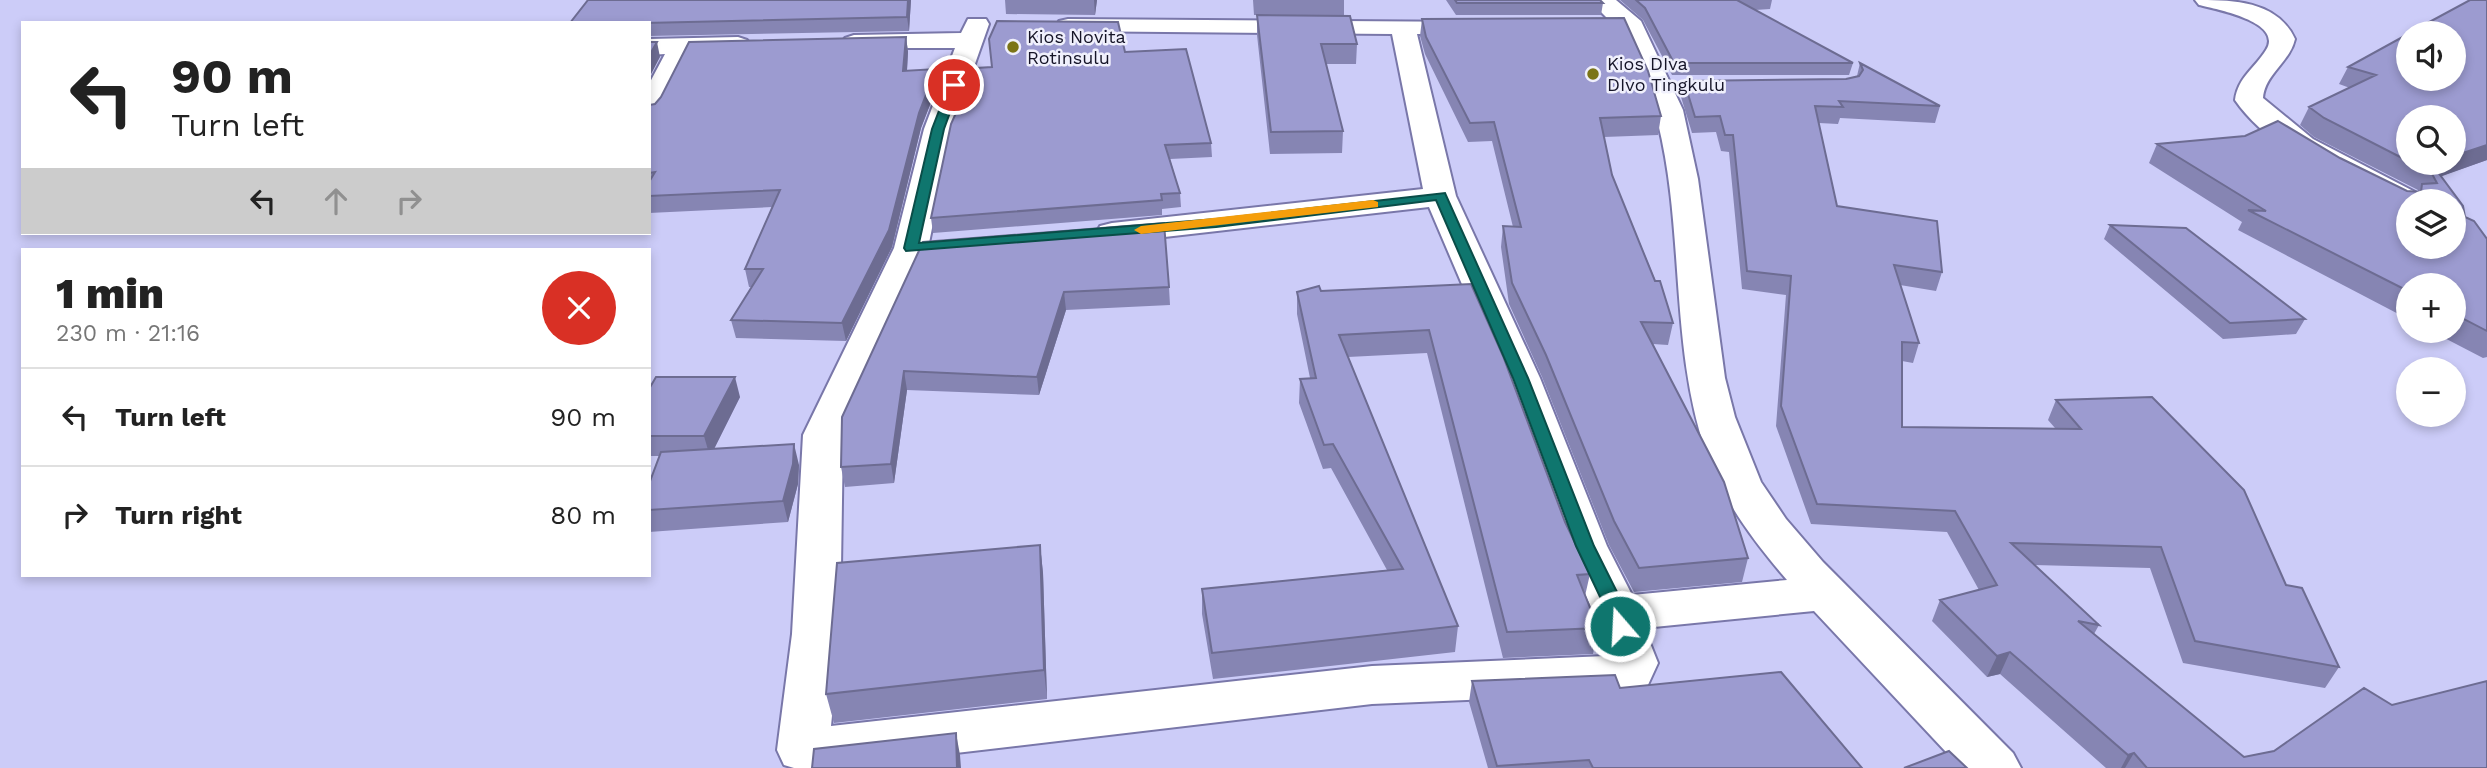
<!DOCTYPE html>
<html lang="en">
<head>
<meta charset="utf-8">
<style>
  :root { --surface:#fff; --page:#f6f6f6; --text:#222; --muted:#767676; --line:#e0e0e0 }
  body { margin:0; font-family:"Work Sans",sans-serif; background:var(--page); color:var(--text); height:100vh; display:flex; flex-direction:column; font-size:26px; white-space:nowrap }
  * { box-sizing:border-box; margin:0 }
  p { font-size:23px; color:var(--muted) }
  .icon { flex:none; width:38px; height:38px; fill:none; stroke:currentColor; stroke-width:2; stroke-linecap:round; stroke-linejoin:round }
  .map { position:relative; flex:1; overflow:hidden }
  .sheet { position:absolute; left:21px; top:248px; width:630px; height:329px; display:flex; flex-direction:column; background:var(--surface); border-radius:0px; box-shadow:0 4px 10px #0003 }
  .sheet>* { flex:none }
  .hud { position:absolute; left:21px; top:21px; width:630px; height:214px; border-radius:0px; box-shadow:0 4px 10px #0003; background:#fff; color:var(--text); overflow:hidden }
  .tools { position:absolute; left:2396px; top:21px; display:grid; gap:14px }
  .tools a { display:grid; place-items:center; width:70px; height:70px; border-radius:50%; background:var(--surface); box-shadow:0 4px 10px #0003; font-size:35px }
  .pin { position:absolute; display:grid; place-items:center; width:60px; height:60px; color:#fff; margin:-30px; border:4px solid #fff; border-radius:50%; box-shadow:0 2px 7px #0007 }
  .me { position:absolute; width:77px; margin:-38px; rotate:341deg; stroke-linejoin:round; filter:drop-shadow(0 0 5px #0008) }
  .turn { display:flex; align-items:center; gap:24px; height:147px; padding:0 35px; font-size:32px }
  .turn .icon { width:91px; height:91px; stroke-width:2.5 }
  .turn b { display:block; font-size:49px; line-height:60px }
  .lanes { display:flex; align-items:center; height:66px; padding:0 35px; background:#0003; justify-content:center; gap:35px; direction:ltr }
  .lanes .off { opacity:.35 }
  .round { display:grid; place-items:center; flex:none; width:74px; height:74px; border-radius:37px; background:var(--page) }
  .headline { display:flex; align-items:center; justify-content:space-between; height:119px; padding:0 35px }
  h1 { font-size:42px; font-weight:800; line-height:52px }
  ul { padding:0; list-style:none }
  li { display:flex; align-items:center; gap:21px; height:98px; padding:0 35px; border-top:2px solid var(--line) }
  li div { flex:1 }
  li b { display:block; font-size:26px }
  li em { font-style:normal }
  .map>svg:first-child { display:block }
</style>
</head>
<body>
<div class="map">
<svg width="2487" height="768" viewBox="0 0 2487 768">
  <rect width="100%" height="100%" fill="#ccccf8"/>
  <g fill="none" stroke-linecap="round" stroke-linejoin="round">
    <defs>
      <path id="street" d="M1589,0h27l25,21 42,89 15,69 27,199 10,39 26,65 25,37 37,43 190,191 8,15h-60l-147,-157 -170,17 14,35 -11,24 -18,6 -257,11 -544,64h-34l-10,-3 -7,-15 15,-116 11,-199 91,-187 30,-119 31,-81h-110l-4,-5 4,-5 9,-3 107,-2 7,-14h18l3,5 -37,105 -24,119 -85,187 -3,199 -9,92 541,-60 234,-10 -10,-30 1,-6 -34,-74 -61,-168 -73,-171 -317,36 -12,-3 -4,-7 4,-7 12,-3 311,-34 -31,-155 -333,-3 -3,-5 3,-5 9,-2 415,3 3,5 -3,5 -9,2h-57l39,162 84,182 67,168 25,49 155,-15c-32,-37 -63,-78 -80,-125 -38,-108 -22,-223 -49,-332 -7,-31 -22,-60 -35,-90l-25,-2 -3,-5 3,-5 10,-2z
        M2195,0c37,0 82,0 100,39 -5,23 -30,35 -32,59l50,41 106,55 5,7h-16v9l-11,-2c-55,-28 -126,-56 -162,-108 3,-23 20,-32 31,-50 18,-28 -50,-41 -67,-45z
        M738,37l9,3 4,5 -4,5 -56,4 -28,57 -4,6 -10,2v-35l16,-30 -16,1v-16z"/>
    </defs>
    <!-- street casing -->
    <use href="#street" stroke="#7977a9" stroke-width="4"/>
    <!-- street -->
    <use href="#street" fill="#fff" fill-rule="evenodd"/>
  </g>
  <!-- wall -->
  <path fill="#8685b3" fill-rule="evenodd" d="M911,0l-2,31 -260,5v-13h-79z
    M1005,0h92l-2,15 -89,-1z
    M1253,0h91v15h-90z
    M1446,0h154l3,3 -2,12h-145z
    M1620,0h152l-2,9 -15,1 98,53 -4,12h-177l-29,-55z
    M2470,0h17v160l-46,16 22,30 2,11 9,4 13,18v118l-4,1 -52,-27h23v-46h-46v34l-170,-89 4,-8 -93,-59 8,-19 88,-8 33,-15 62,37 67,33 10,1 1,-2 -104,-53 -14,-12 9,-18 41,-19 -11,-4 9,-17 60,-33v45h46v-46h-45zM2408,117h46v46h-46zM2408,201h46v46h-46z
    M1257,15l100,29 -1,20h-30l17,67 -1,22 -72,1 -13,-119z
    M1422,19l239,97 -3,19 -54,2 8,38 61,148 -5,22 -15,-1 95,214 -6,24 -108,10 -25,-47 -67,-168 -33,-73 -8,-57 2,-21 10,1 -21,-86 -24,1 -43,-88 -5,-18z
    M906,37l2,15 -1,19 29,-2 2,15 -17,44 -29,119 -46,94 -110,-3 -5,-18 21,-33h-3l-4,-18 27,-62 -123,6v-108z
    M1125,52l86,91 1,14 -42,2 10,34 1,14 -19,2v6l-229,18 -2,-15 61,-151z
    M1860,63l80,43 -5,17 -95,-5 -2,6 -19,-1 18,83 105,66 -6,19 -36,-6 19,58 -6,20 -11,-2v66l153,1 -7,-8 8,-20 230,185 53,82 -14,21 -142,-25 -33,-95 -116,-3 65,60 -5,9 150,123 243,11h-381l-106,-94 -13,3 -55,-56 8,-21 39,-10 -32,-58 -136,-8 -35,-98 10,-131 -44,-6 -13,-137 -8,-1 -5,-19 -24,1 -11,-36 3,-16 162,-2 11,-3z
    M2110,225l195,94 -9,15 -73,5 -119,-100z
    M923,242l246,45 1,18 -104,5 -27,85 -132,-5 -13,93 -49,4 -4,-20z
    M1471,284l94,238 25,52 -5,22 13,32 -5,26 -90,4 -76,-305 -79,4 110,269 -3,26 -242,27 -11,-65v-25l185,-19 -56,-102 -8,1 -24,-66 1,-24 10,-1 -13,-64v-22z
    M649,389l91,8 -26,52 85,16 -1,19 -10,38 -139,10v-48l11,-28h-11z
    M1040,545l3,28 4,126 -213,24 -8,-29z
    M1472,681l148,7 242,80h-374l-19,-66z"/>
  <!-- shaded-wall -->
  <path fill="#6d6c92" d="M908,0h3l-2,31 -2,-14z
    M1094,0h3l-2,15z
    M906,37l2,15 -2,34 -3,-15z
    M657,42l3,15 -11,21v-22z
    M936,69l2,15 -17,44 -29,119 -46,94 -4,-18 77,-210z
    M2487,145v15l-53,19 -2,-15 3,-1h19v-7z
    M1064,292l2,18 -27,85 -2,-18z
    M904,371l3,19 -13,93 -3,-19z
    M735,377l5,20 -30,60 -6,-21z
    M794,444l5,21 -1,19 -10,38 -5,-21z
    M1040,545l3,28 4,126 -3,-29z
    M2010,652l-10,22 -13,3 10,-21z
    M956,733l4,22 1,13h-4z
    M2134,753l-9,15h-4l7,-13z"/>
  <!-- building -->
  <path fill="#9c9bd0" stroke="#6d6c92" stroke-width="2" fill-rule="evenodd" d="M588,0h320l-1,17 -262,6h-75z
    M1455,0h145l3,3h-146z
    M1636,0h101l116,63h-179l-29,-55z
    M2470,0h17v145l-33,11v-39h-46v44l-84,-43 -15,-11 67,-32 -28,-8 60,-33v45h46v-46h-45z
    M1257,15l93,1 7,28h-36l22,87 -72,1z
    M1624,18l24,53 13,45 -61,2 12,57 43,106h5l13,42 -32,-1 83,160 24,76 -109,10 -25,-47 -68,-166 -34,-72 -9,-57 18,1 -27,-105 -24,1 -44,-86 -4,-18z
    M997,21l121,1 7,30 61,-3 25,94 -46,2 15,48 -19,1 1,6 -231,18 20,-94 25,-56 16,-1 -3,-28z
    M906,37l-3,34 33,-2 -17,44 -30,117 -47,93 -111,-3 32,-51h-18l35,-79 -131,6v-14l6,-10 -6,1v-68l6,-1 6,-7 28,-55z
    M649,42h8l-8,14z
    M1860,63l80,43 -101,-5 4,6 -28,-1 22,100 100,15 5,51 -48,-7 25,78 -17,-1v85l179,2 -25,-29 96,-3 92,93 42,95 16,3 37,79 -144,-26 -34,-94 -150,-4 88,82 -21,-4 166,136 30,-6 90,-63 28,17 95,-24v87h-340l-13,-15 -6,2 -118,-103 -13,4 -57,-56 57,-15 -42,-74 -138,-7 -36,-98 10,-130 -44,-5 -14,-136h-8l-5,-19 -25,1 -11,-36 162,-2 13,-3 4,-6z
    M2278,121l62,37 67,33 14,1 1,-8 15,-1 -6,-11 -19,-9h23l-3,1 31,42 2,11 9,4 13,18v92l-33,-17v-29h-46v6l-160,-81 18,1 -109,-67 88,-8zM2408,201h46v46h-46z
    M1164,223l5,64 -105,5 -27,85 -133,-6 -13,93 -50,3 1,-50 81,-175z
    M2110,225l76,3 119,91 -75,4z
    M1471,284l32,72 62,166 25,52 -13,1 21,53 -91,4 -78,-302 -90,5 119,291 -246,27 -10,-64 201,-20 -70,-125 -9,1 -24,-66 16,-1 -19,-86 22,-6 2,5z
    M656,377h79l-31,59h-55v-47z
    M794,444l-1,20 -10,37 -134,9v-26l12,-32z
    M1040,545l4,125 -218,24 11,-131z
    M1781,672l81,96h-269l-4,-8 -92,6 -25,-85 143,-6 5,13z
    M956,733l1,35h-145l2,-19z
    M1949,751l18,17h-63z"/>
  <!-- route -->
  <path fill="#0f766e" stroke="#0a4d48" stroke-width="2" d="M954,82l6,3 -16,44 -25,114 297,-24 229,-26 83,185 66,168 37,74 -4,11h-14l-3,-5 1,-6 -35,-74 -63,-168 -77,-178 -220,27 -310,24 -2,-3 28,-119 17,-44z"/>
  <!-- slow -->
  <path fill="#f59e0b" d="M1373,200l5,2v5l-237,27 -7,-4 7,-4z"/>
  <!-- markers -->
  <g fill="#7b7417" stroke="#f0f0fc" stroke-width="2.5">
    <circle cx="1013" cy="47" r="7"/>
    <circle cx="1593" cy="74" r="7"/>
  </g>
  <g text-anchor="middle" stroke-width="5" stroke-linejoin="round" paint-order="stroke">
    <!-- far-poi labels -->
    <g font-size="18" fill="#151427" stroke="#f0f0fc" text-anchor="start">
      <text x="1027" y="43">Kios Novita<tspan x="1027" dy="21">Rotinsulu</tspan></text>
      <text x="1607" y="70">Kios DIva<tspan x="1607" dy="21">DIvo Tingkulu</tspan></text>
    </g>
  </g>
</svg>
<div class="tools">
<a><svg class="icon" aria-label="sound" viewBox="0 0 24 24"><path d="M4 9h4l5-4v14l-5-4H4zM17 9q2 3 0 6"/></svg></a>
<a><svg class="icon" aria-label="search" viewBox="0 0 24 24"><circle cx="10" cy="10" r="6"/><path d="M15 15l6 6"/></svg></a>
<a><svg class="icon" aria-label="layers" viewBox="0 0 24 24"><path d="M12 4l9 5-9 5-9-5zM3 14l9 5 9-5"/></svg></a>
<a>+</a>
<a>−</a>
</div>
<div class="pin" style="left:954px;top:85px;background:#d93025"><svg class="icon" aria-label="arrive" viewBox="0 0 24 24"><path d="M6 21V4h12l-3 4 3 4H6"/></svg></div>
<svg class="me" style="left:1620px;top:626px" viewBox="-20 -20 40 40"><circle r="17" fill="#0f766e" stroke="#fff" stroke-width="3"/><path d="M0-11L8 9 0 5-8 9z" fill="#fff"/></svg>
<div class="hud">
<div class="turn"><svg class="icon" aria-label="left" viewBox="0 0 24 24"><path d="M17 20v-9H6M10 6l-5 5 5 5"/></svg><div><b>90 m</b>Turn left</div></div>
<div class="lanes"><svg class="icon" aria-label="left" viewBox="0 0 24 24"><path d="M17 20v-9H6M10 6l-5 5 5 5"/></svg><svg class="icon off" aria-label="ahead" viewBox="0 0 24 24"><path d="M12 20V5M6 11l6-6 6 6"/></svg><svg class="icon off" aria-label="right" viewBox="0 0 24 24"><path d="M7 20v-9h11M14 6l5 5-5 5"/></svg></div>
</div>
<section class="sheet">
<div class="headline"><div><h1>1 min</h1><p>230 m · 21:16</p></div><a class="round" style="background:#d93025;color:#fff"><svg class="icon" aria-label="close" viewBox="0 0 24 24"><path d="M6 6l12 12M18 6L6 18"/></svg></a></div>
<ul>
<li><svg class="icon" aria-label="left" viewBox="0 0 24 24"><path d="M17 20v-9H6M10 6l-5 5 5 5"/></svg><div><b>Turn left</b></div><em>90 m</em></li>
<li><svg class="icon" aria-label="right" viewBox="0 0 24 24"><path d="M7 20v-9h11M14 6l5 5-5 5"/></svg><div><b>Turn right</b></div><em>80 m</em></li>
</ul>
</section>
</div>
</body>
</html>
